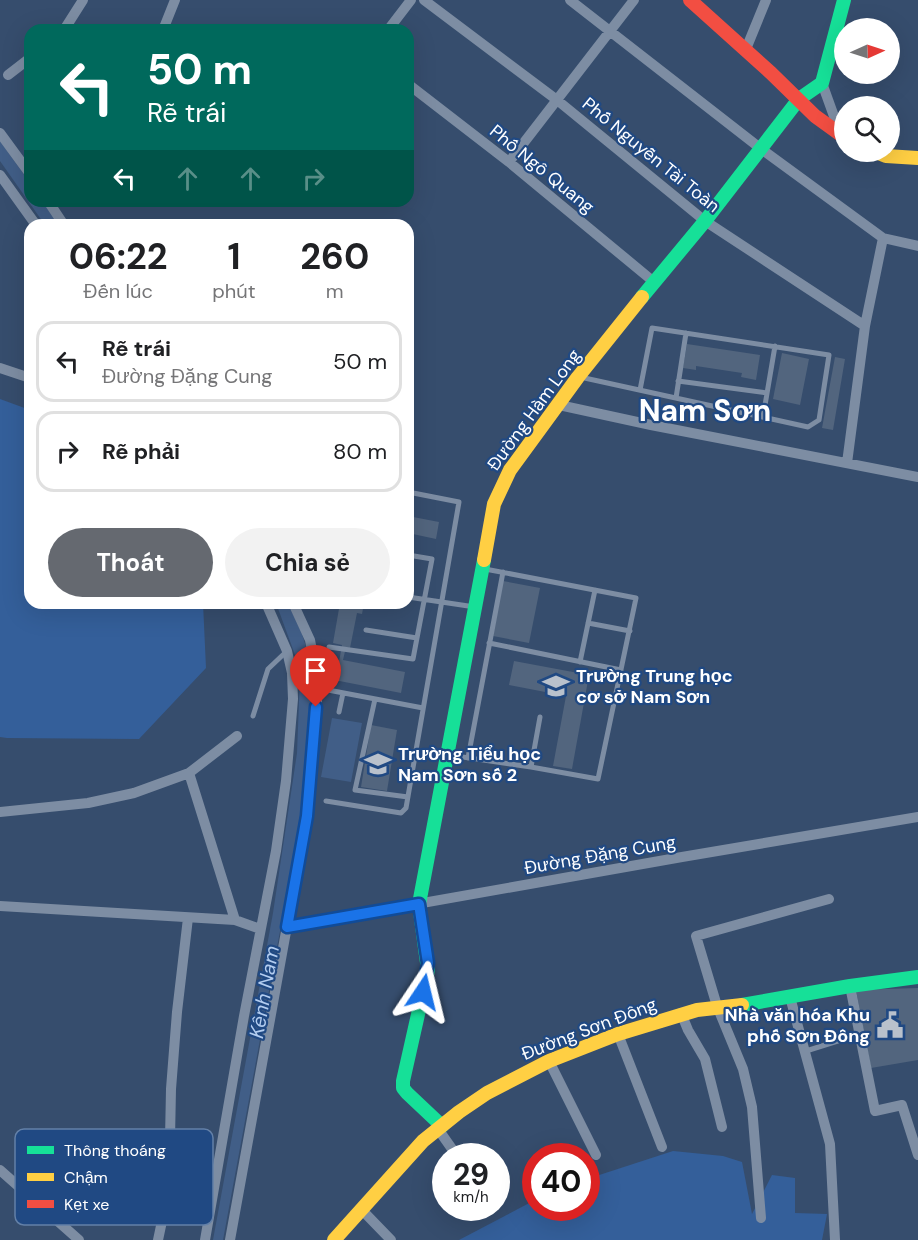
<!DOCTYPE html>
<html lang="vi">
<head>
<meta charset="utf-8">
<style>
  :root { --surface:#fff; --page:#f2f2f2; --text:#202124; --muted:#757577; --line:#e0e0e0; --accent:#656970 }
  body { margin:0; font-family:"DM Sans",sans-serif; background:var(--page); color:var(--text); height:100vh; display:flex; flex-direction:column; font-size:22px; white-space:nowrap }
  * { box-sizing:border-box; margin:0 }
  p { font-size:20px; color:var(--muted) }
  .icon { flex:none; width:33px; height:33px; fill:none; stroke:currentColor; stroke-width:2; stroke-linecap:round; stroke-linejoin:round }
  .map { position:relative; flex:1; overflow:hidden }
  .sheet { position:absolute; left:24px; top:219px; width:390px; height:390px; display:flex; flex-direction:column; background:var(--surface); border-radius:18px; box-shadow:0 6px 24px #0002 }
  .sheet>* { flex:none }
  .hud { position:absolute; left:24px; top:24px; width:390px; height:183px; border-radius:18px; box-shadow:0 6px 24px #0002; background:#00695c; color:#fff; overflow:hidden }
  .needle { width:39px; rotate:87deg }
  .buttons { position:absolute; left:834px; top:18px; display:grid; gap:12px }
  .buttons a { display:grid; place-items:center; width:66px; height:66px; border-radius:50%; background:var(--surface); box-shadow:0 6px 24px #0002; font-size:30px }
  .speed { position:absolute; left:432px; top:1143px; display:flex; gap:12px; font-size:30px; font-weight:700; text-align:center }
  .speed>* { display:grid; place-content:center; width:78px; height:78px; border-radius:50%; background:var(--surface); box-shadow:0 6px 24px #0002; line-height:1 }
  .speed small { font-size:15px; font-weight:400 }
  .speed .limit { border:9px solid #d22; background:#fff; color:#111 }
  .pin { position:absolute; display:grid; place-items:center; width:51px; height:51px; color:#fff; margin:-62px -26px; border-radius:50% 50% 50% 0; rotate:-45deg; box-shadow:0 0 6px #0007 }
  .pin .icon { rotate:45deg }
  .me { position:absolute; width:66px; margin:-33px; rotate:10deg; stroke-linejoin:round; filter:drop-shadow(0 0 4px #0008) }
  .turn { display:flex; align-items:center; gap:21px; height:126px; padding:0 24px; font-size:27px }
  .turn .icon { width:78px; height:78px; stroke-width:2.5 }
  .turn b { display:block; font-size:42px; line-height:51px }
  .lanes { display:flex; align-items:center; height:57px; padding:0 24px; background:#0003; justify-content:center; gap:30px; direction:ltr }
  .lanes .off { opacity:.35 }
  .eta { display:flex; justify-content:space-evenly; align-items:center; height:102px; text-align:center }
  .eta b { font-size:36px; font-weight:700; line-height:42px }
  .cta { display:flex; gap:12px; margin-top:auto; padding:12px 24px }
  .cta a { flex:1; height:69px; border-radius:36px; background:var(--accent); color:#fff; font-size:24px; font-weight:700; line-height:69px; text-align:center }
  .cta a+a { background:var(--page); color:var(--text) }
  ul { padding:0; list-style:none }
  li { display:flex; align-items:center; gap:18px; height:81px; margin:0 12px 9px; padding:0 12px; border:3px solid var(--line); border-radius:18px }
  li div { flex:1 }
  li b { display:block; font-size:22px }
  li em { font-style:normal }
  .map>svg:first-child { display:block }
</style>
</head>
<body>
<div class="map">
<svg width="918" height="1240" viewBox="0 0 918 1240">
  <rect width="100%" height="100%" fill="#364d6d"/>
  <!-- green -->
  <path fill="#345f9a" d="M0,399l30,11v193h173l3,65 -67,71 -132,-1 -7,-1z
    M673,1151l50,5 19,6 10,52 20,-39 23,3v35l32,1 -5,26h-363l76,-40 1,8h50l1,-29z"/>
  <!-- water -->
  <path fill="#415e87" d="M0,141l30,42v18h13l16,24h-14l-45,-64z
    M276,603h12l14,31 8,26 3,28 -5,68 -11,83 -74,401h-10l60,-327 24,-160 3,-77 -2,-13z
    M332,718l30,5 -11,59 -30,-5z"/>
  <!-- building -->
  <path fill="#52657e" d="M687,344l73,11 -4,25 -15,-3 1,-4 -46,-7v4l-13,-2z
    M782,353l27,6 -9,46 -27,-6z
    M835,357l10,2 -12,71 -11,-2z
    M408,516l31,6 -3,17 -28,-6z
    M503,581l37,7 -11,55 -36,-7z
    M340,603h24l-2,11 -5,-1 -7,35 -4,-1 -3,13 62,12 -4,21 -77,-15 3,-18 12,2 3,-17 -9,-2z
    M514,661l75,14 -17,94 -19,-3 13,-70 -57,-11z
    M371,725l26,5 -10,61 -26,-4z
    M918,988v72l-47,8 -15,-78z"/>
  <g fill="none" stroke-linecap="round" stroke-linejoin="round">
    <!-- lane -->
    <path stroke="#7d8da3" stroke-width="5" d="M580,377c76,17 152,34 228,50l11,-7 10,-65 -177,-27 -12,62
      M678,381l89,12
      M676,398l10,-65
      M763,417l12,-71
      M485,569l151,29 -38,181 -67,-12
      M408,597l67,10
      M588,623l42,8
      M366,630l51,8
      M489,643l132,27
      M329,647l84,12 19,-100 -24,-4
      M580,662l15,-72
      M328,690l95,18
      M375,699l-20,91 53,7
      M339,712l4,-19
      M253,716l15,-47 19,-18
      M449,755l82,12 9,-50
      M468,758l35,-186
      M326,801l75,12 5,-5 53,-306 -51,-10
      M806,1051l54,-17"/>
    <!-- street -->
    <path stroke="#7d8da3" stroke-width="10" d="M424,0l133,100 148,121 160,105
      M570,0l190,148 123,90 35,8
      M64,30l19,-30
      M163,30l12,-30
      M388,30l23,-30
      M746,49l20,-49
      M8,75l22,-17
      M822,83l18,50
      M408,84l101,78 145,120
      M0,133l30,41
      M509,162l125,-162
      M0,175l36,50
      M48,201l16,24
      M0,368l30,10
      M559,405l92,20 267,52
      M847,463l18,-137 18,-88
      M189,773l46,147
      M0,812l88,-9 46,-10 55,-20 48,-37
      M0,906l235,14 25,9
      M287,927l395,-70 236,-40
      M850,986l25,125 27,-6 16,50
      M790,997l40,147 5,96
      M681,1013l7,17 17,29 17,68
      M618,1034l44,113
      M549,1061l47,94
      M438,1129l19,27
      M0,1170l79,70
      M361,1209l30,31
      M761,1218l-9,-111 -9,-38 -26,-63 -21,-70 133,-37
      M158,1240l11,-52 2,-99 6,-77 11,-94
      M205,1240l39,-224 32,-165 10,-70 7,-82 -1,-26 -5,-22 -21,-48
      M230,1240l77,-424 10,-109v-30l-7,-37 -17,-37"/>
    <!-- fast -->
    <path stroke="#16e098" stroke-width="14" d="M642,297l63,-76 94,-122 23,-16 22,-83
      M742,1005l108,-19 68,-9
      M442,1126l-35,-33 -4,-5v-7l25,-111 -9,-66 65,-344"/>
    <!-- slow -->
    <path stroke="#ffcf43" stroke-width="14" d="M876,152l10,4 32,2
      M484,560l10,-56 16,-34 68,-93 64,-80
      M334,1240l89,-99 36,-29 28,-19 62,-32 69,-27 79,-24 45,-5"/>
    <!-- jam -->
    <path stroke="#f24e42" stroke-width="14" d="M690,0l81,73 44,43 29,21"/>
  </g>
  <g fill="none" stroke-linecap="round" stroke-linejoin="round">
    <defs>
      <path id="route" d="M316,707l-9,109 -20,111 132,-23 9,59 -5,29"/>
    </defs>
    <!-- route casing -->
    <use href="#route" stroke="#114b97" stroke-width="15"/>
    <!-- route -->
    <use href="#route" stroke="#1a73e8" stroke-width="10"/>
  </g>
  <!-- icons -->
  <defs>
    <symbol id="school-bare" viewBox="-9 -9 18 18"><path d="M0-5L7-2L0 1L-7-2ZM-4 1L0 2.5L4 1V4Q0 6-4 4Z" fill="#b9c1cc" stroke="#204983" stroke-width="2.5" paint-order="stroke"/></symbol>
    <symbol id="civic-bare" viewBox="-9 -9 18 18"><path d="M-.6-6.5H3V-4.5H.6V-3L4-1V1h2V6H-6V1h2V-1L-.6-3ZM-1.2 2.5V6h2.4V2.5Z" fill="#b9c1cc" stroke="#204983" stroke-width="2.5" paint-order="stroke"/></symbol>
  </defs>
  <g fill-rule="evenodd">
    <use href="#school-bare" x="537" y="667" width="38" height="38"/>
    <use href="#school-bare" x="359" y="745" width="38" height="38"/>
    <use href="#civic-bare" x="871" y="1006" width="38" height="38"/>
  </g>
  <g text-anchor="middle" stroke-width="4.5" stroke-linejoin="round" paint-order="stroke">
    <!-- street labels -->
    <g font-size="18" fill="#fff" stroke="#204983">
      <text transform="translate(651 155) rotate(39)" y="6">Phố Nguyễn Tài Toàn</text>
      <text transform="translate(542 169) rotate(39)" y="6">Phố Ngô Quang</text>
      <text transform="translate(534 410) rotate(-54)" y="6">Đường Hàm Long</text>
      <text transform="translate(600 855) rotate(-10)" y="6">Đường Đặng Cung</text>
      <text transform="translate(589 1029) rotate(-21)" y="6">Đường Sơn Đông</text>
    </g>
    <!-- poi labels -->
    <g font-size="18" font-weight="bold" fill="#fff" stroke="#204983" text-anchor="start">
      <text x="576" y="682">Trường Trung học<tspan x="576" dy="21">cơ sở Nam Sơn</tspan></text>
      <text x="398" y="760">Trường Tiểu học<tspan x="398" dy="21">Nam Sơn số 2</tspan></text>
      <text x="870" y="1021" text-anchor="end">Nhà văn hóa Khu<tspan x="870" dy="21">phố Sơn Đông</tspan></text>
    </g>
    <!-- water labels -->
    <g font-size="20" font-style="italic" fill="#b3cdf0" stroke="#204983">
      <text transform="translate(264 992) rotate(-80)" y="7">Kênh Nam</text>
    </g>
    <!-- town labels -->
    <g font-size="30" font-weight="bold" fill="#fff" stroke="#204983">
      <text x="705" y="421">Nam Sơn</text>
    </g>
  </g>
  <!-- legend -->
  <rect x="15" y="1129" width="198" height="96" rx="9" fill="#204983" stroke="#6380a8" stroke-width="1.5"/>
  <rect x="27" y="1146" width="27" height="8" fill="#16e098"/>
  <rect x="27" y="1173" width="27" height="8" fill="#ffcf43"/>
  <rect x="27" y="1200" width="27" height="8" fill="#f24e42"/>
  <g font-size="16" fill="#fff">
    <text x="64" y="1156">Thông thoáng</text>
    <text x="64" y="1183">Chậm</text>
    <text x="64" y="1210">Kẹt xe</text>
  </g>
</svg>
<div class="buttons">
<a><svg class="needle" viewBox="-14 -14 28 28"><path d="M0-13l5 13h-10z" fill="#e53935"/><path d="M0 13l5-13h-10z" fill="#757577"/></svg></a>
<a><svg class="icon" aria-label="search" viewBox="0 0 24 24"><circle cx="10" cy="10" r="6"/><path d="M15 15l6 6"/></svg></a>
</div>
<div class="speed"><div>29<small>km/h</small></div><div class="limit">40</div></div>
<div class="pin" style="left:316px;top:707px;background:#d93025"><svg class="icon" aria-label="arrive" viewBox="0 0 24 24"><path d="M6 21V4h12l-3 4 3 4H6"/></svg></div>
<svg class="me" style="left:423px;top:992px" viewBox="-20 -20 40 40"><path d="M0-17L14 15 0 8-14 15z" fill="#1a73e8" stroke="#fff" stroke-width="4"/></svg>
<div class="hud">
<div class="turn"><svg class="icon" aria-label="left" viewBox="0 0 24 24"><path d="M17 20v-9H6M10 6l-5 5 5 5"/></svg><div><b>50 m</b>Rẽ trái</div></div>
<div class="lanes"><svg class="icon" aria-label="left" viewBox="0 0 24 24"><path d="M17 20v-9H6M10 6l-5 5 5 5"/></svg><svg class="icon off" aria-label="ahead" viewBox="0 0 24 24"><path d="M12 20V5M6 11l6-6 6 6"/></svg><svg class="icon off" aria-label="ahead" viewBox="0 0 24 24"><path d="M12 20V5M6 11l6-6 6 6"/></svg><svg class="icon off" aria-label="right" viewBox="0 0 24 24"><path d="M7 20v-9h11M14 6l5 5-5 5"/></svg></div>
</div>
<section class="sheet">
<div class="eta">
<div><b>06:22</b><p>Đến lúc</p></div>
<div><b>1</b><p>phút</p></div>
<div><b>260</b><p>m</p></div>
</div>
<ul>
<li><svg class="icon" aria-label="left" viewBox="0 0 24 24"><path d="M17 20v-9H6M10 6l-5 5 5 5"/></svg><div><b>Rẽ trái</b><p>Đường Đặng Cung</p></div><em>50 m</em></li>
<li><svg class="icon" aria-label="right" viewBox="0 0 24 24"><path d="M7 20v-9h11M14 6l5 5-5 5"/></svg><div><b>Rẽ phải</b></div><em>80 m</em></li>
</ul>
<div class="cta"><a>Thoát</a><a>Chia sẻ</a></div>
</section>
</div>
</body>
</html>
